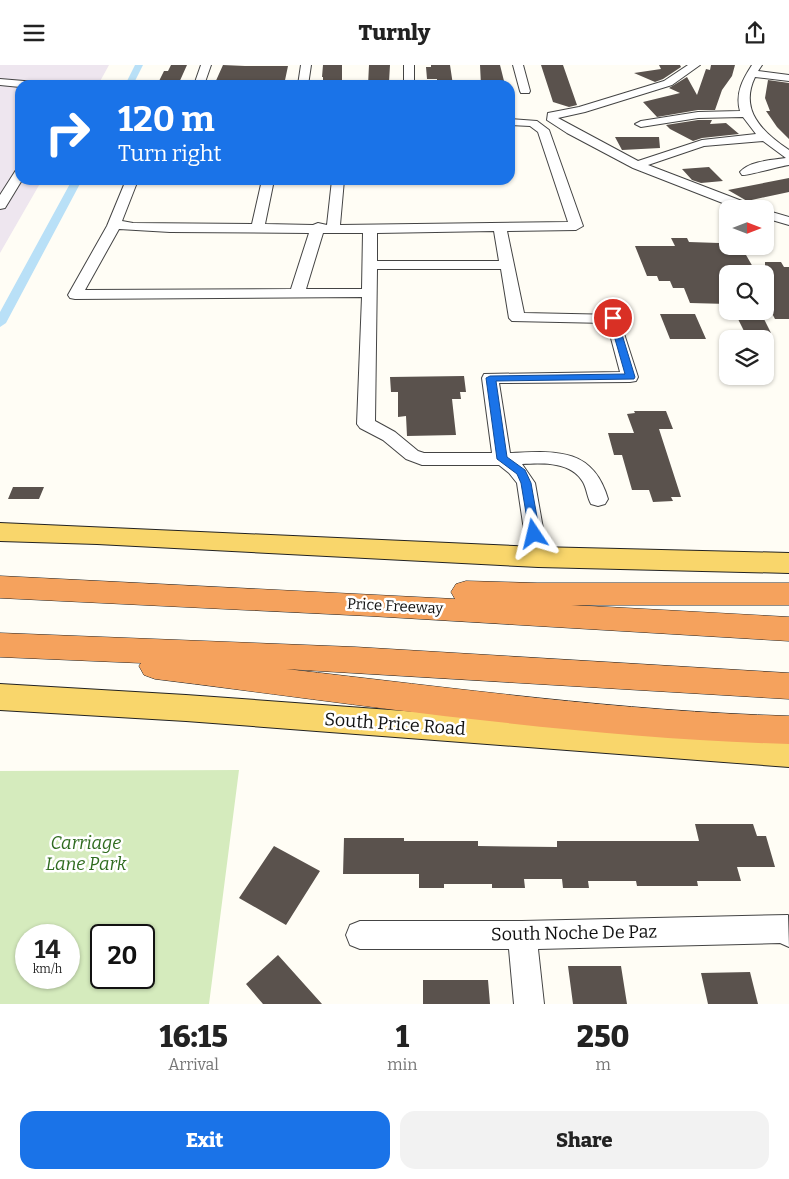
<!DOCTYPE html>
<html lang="en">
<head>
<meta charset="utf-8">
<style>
  :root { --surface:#fff; --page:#f2f2f2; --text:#222; --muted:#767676; --accent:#1a73e8 }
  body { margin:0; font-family:Bitter,serif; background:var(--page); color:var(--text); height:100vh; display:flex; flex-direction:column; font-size:19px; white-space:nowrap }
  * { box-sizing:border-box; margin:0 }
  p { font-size:16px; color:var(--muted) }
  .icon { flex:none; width:28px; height:28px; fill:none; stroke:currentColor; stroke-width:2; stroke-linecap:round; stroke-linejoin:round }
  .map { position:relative; height:939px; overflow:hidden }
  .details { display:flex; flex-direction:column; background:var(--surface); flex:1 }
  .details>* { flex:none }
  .hud { position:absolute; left:15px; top:15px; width:500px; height:105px; border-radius:15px; box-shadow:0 1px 4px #0004; background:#1a73e8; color:#fff; overflow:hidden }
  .needle { width:32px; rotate:90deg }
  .tools { position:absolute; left:719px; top:135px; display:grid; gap:10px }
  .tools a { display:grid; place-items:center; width:55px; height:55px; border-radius:10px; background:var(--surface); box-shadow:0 1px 4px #0004; font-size:25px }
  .speed { position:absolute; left:15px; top:859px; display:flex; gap:10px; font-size:25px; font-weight:700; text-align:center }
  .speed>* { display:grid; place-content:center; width:65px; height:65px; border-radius:50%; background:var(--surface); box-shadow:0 1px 4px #0004; line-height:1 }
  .speed small { font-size:12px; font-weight:400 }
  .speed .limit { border:2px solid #111; border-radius:8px; background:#fff; color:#111 }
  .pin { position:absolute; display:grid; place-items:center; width:42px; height:42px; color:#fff; margin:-21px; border:2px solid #fff; border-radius:50%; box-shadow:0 1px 5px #0007 }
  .me { position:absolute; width:55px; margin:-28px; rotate:350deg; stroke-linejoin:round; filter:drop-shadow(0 0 4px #0008) }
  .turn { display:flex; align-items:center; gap:18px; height:105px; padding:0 20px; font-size:22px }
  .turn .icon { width:65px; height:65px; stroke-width:2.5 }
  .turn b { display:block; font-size:35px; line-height:42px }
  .eta { display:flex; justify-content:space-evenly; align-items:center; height:85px; text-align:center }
  .eta b { font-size:30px; font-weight:800; line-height:35px }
  .button { display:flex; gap:10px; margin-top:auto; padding:10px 20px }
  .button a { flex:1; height:58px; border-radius:15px; background:var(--accent); color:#fff; font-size:20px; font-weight:800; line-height:58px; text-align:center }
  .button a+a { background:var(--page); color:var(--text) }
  header { display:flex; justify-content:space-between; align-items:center; height:65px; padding:0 20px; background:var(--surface); font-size:22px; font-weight:800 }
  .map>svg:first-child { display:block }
</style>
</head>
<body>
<header><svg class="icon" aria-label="menu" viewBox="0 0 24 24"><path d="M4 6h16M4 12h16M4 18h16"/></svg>Turnly<svg class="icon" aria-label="share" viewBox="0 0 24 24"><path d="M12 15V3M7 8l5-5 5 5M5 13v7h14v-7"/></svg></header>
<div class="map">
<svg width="789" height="939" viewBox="0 0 789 939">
  <rect width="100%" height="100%" fill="#fffdf5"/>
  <!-- industrial -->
  <path fill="#eee6ef" d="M0,0h109l-11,20h-78v95h22l-42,73z"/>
  <!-- green -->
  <path fill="#d5ebbd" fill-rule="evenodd" d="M239,705l-30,234h-209v-233zM26,870h43v42h-43zM101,870h43v42h-43z"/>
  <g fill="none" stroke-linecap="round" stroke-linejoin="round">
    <!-- canal -->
    <path fill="#b9e0f7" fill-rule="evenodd" d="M135,0h8l-10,20h-8z
      M72,115h10l-76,143 -6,4v-15z"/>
  </g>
  <!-- building -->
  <path fill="#5a524d" d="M171,0h16l-9,20h-21l7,-14h4z
    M223,0l22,1h43l-4,19h-70z
    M323,0h19v20h-17v-4h-2v-4h-1z
    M369,0h21l-1,17h-6v3h-15z
    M431,0h19l3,20h-16v-6h-10l-1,-12h5z
    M480,0h20l5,20h-24z
    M541,0h22l14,40 -8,2 -16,-5z
    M659,0h21l1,2 -18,12 -8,3 -21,-9 27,-4z
    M711,0h24l-3,11 -10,14 -7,20h-17l-41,7 -14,-15 37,-9 -11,-5 18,-11 10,18 9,-26 4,1z
    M768,15l21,3v56l-12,-12 -11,-16h4l-5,-13z
    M698,55h14l-2,4 16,-1 13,11 -37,4 -9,3 -23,-12 -4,-4z
    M615,72h44l1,11 -38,2z
    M709,102l14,14 -22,2 -9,-3 -10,-11z
    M789,113v14l-42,9 -19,-11z
    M671,173h16l2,4 30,1 3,4 20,1 15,26h-29v30l-38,-1 -6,-15h-11l-3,-7h-11l-2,-5h-10l-12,-30h40z
    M765,197h16l3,5h5v52h-14l-10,-19z
    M660,249h35l11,25h-36z
    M736,250h26l9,18h-26z
    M464,311l2,16h-6l1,7h-9l4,36 -49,1 -1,-20 -8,1v-25h-7l-1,-15z
    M634,346h32l7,18h-14l22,68h-10l2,4 -20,1 -4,-12h-17l-10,-35h-8l-6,-22h26l-7,-19 8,-1z
    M13,422h31l-5,12h-31z
    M695,759h58l4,12h9l9,31h-38l4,14h-44l1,5h-61l-1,-5h-48l1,7h-26l-1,-9h-38l1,9h-33v-4h-48v4h-25v-14h-76l1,-36h60v3h74v5l79,1v-6h142z
    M274,781l46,25 -34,54 -47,-27z
    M278,890l44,49h-59l-17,-20z
    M568,901h53l6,38h-54z
    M750,907l8,32h-50l-7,-31z
    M423,915h65l2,24h-67z"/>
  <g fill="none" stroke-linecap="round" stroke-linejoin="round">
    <defs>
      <path id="minor" d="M201,0h10l-7,20h-10z
        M301,0h10l-3,20h-10z
        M404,0h10v20h-10z
        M513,0h10l7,26 -1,2h-8l-1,-2z
        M688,0h12l-28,20 -87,27 -27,6 80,43 64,-21 54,-6 -13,-17 -45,1 -57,9 -6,-3 6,-3 57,-9 42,-1c-5,-18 3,-32 12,-46h10l-4,6 31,4v6l-34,-4c-16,33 7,55 34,73v15c-9,1 -42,11 -47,10l-2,-3c10,-11 32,-12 46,-14l-23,-17 -59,5 -56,19 107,41 1,3h-18l-105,-41 -66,-35 -20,-13 1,-7 31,-6 85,-26z
        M0,14l36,3 5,3h-21v2l-20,-2z
        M510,54l27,2 12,9 34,96 -7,4 -69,1 17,82 94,2 20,62 -2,4 -6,1 -131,1 11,70c45,-2 83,-6 98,46l-3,5 -7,2 -7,-2c-4,-7 -4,-15 -8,-22 -12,-21 -41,-19 -61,-18l13,19 13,74 -3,5 -7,2 -7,-2 -3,-5 -11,-74 -8,-10 -10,-8h-77l-16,-6 -23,-19 -23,-12 -3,-4 5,-127 -287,2 -5,-1 -2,-3 39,-69 19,-46h12l-16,41 11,2 119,1 10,-44h12l-9,44 48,1 5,-2 9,2 5,-45h12l-4,45 228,-3 -30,-90 -8,-6 -20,-1zM119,164l51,3 139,1 -18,56 -206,1zM494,166l5,30h-122v-28zM323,168h40l-1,56h-56zM377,204h124l8,49 3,3 95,2 13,49 -136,2 -2,4 10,75h-68l-6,-2 -23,-19 -20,-11z
        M20,104v11h2l-17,28 -5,1v-14l16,-25z
        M765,145l24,7v8l-24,-7z
        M788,850l1,32 -9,-4 -242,6 6,55h-30l-5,-55h-149l-10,-4 -4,-10 4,-10 10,-4h162z"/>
      <path id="major" d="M0,458l538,24 251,6v20l-251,-6 -441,-23 -97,-3z
        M0,619l186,11 603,44v28l-603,-46 -186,-11z"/>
      <path id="highway" d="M0,511l455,23 -4,-7 5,-8 10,-3 71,2h252v22h-218l218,12v24l-419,-25 -370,-18z
        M0,568l355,14 434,26v26l-503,-30c167,19 335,42 503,47v28c-212,-6 -424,-39 -634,-65l-11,-4 -5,-9 2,-3 -141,-6z"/>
    </defs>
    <!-- minor casing -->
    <use href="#minor" stroke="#444" stroke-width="2"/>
    <!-- major casing -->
    <use href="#major" stroke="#222" stroke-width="2"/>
    <!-- highway casing -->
    <use href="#highway" stroke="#222" stroke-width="1"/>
    <!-- minor -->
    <use href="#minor" fill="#fff" fill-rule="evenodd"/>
    <!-- major -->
    <use href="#major" fill="#f9d66b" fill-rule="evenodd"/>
    <!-- highway -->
    <use href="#highway" fill="#f5a25d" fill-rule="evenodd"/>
  </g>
  <!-- route -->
  <path fill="#1a73e8" stroke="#114b97" d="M613,251l4,2 18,59 -1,2 -138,2 11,76 18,13 6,13 9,51 -6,4 -4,-1 -9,-54 -4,-9 -20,-15 -11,-81 4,-2 135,-2 -16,-56z"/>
  <g text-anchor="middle" stroke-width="5" stroke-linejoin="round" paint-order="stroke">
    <!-- street labels -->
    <g font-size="15" fill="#111" stroke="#fff">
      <text transform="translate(395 541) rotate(3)" y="5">Price Freeway</text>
    </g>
    <!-- near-street labels -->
    <g font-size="18" fill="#111" stroke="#fff">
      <text transform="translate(395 659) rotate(4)" y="6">South Price Road</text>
      <text transform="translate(574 868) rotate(-1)" y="6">South Noche De Paz</text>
    </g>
    <!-- near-park labels -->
    <g font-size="18" font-style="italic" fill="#2f6b1f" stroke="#fff">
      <text x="86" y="784">Carriage<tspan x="86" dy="21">Lane Park</tspan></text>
    </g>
  </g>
</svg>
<div class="tools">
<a><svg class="needle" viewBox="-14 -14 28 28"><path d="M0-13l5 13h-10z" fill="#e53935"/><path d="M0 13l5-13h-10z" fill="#767676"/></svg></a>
<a><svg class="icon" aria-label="search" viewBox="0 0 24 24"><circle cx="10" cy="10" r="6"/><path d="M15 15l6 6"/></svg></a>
<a><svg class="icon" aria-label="layers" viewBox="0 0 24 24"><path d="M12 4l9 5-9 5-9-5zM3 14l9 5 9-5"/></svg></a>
</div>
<div class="speed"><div>14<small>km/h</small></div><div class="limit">20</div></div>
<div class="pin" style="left:613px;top:253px;background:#d93025"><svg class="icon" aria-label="arrive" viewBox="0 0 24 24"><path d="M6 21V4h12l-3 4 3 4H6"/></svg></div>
<svg class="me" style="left:534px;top:469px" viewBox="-20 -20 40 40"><path d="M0-17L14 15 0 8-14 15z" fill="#1a73e8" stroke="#fff" stroke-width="4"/></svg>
<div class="hud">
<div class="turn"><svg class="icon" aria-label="right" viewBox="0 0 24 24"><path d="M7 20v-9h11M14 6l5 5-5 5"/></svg><div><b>120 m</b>Turn right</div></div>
</div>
</div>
<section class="details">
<div class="eta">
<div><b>16:15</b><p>Arrival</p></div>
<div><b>1</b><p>min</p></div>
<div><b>250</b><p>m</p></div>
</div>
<div class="button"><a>Exit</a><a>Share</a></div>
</section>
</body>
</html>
